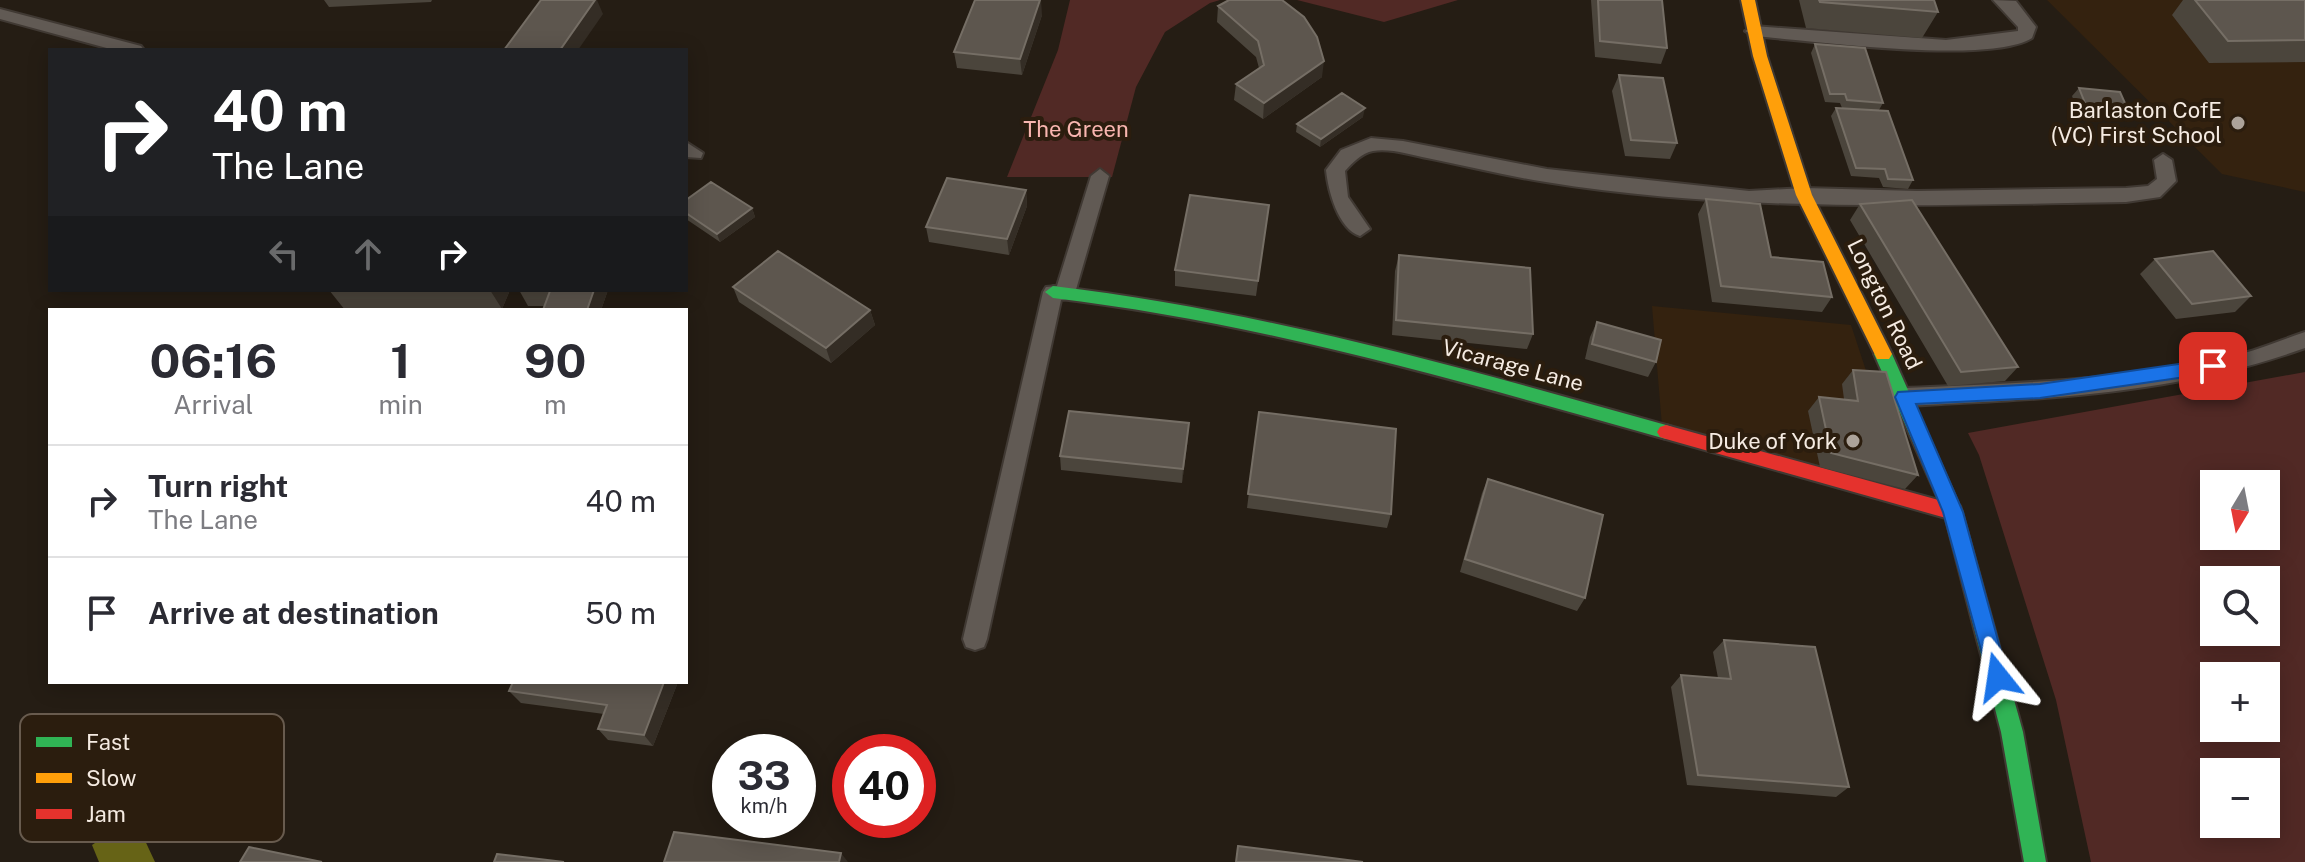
<!DOCTYPE html>
<html lang="en">
<head>
<meta charset="utf-8">
<style>
  :root { --surface:#fff; --page:#f7f7f7; --text:#2b2b33; --muted:#7c7c81; --line:#e1e1e2 }
  body { margin:0; font-family:"Public Sans",sans-serif; background:var(--page); color:var(--text); height:100vh; display:flex; flex-direction:column; font-size:30px; white-space:nowrap }
  * { box-sizing:border-box; margin:0 }
  p { font-size:26px; color:var(--muted) }
  .icon { flex:none; width:44px; height:44px; fill:none; stroke:currentColor; stroke-width:2; stroke-linecap:round; stroke-linejoin:round }
  .map { position:relative; flex:1; overflow:hidden }
  .sheet { position:absolute; left:48px; top:308px; width:640px; height:376px; display:flex; flex-direction:column; background:var(--surface); border-radius:0px; box-shadow:0 4px 20px #0003 }
  .sheet>* { flex:none }
  .guide { position:absolute; left:48px; top:48px; width:640px; height:244px; border-radius:0px; box-shadow:0 4px 20px #0003; background:#202124; color:#fff; overflow:hidden }
  .needle { width:52px; rotate:190deg }
  .controls { position:absolute; left:2200px; top:470px; display:grid; gap:16px }
  .controls a { display:grid; place-items:center; width:80px; height:80px; border-radius:0px; background:var(--surface); box-shadow:0 4px 20px #0003; font-size:40px }
  .speed { position:absolute; left:712px; top:734px; display:flex; gap:16px; font-size:40px; font-weight:700; text-align:center }
  .speed>* { display:grid; place-content:center; width:104px; height:104px; border-radius:50%; background:var(--surface); box-shadow:0 4px 20px #0003; line-height:1 }
  .speed small { font-size:20px; font-weight:400 }
  .speed .limit { border:12px solid #d22; background:#fff; color:#111 }
  .pin { position:absolute; display:grid; place-items:center; width:68px; height:68px; color:#fff; margin:-34px; border-radius:16px; box-shadow:0 4px 12px #0006 }
  .me { position:absolute; width:88px; margin:-44px; rotate:345deg; stroke-linejoin:round; filter:drop-shadow(0 0 6px #0008) }
  .turn { display:flex; align-items:center; gap:28px; height:168px; padding:0 32px; font-size:36px }
  .turn .icon { width:104px; height:104px; stroke-width:2.5 }
  .turn b { display:block; font-size:56px; line-height:68px }
  .lanes { display:flex; align-items:center; height:76px; padding:0 32px; background:#0003; justify-content:center; gap:40px; direction:ltr }
  .lanes .off { opacity:.35 }
  .eta { display:flex; justify-content:space-evenly; align-items:center; height:136px; text-align:center }
  .eta b { font-size:48px; font-weight:700; line-height:56px }
  ul { padding:0; list-style:none }
  li { display:flex; align-items:center; gap:24px; height:112px; padding:0 32px; border-top:2px solid var(--line) }
  li div { flex:1 }
  li b { display:block; font-size:30px }
  li em { font-style:normal }
  .map>svg:first-child { display:block }
</style>
</head>
<body>
<div class="map">
<svg width="2305" height="862" viewBox="0 0 2305 862">
  <rect width="100%" height="100%" fill="#251d14"/>
  <!-- built -->
  <path fill="#34220f" d="M2047,0h258v192l-83,-18z
    M1652,306l199,19 54,164 -243,-63z"/>
  <!-- green -->
  <path fill="#512925" fill-rule="evenodd" d="M1070,0h150l-10,3 -45,29 -29,55 -24,90h-105l51,-127z
    M1297,0h161l-74,22z
    M2305,372v490h-214l-35,-162 -77,-245 -11,-22zM2214,484h52v52h-52zM2214,580h52v52h-52zM2214,676h52v52h-52zM2214,772h52v52h-52z"/>
  <!-- water -->
  <path fill="#666316" d="M134,817l21,45h-56l-7,-17z"/>
  <g fill="none" stroke-linecap="round" stroke-linejoin="round">
    <defs>
      <path id="lane" d="M1993,0l23,1 20,26 -4,11c-43,27 -221,3 -278,-2l-9,-5 9,-5 192,14 72,-9v-4z
        M0,9l141,37 3,4h-30l-114,-31z
        M1371,138l32,3 144,28 202,22 55,-3 113,3 209,-3 22,-2 9,-7 -3,-19 9,-6 9,6 4,21 -16,16 -34,5c-191,3 -391,11 -580,-20 -40,-6 -79,-16 -119,-24 -15,-3 -37,-10 -54,-7 -11,2 -21,12 -28,20l3,26 22,32 -10,7c-22,-7 -32,-46 -34,-66l15,-20z
        M686,142l17,11 -2,5 -15,-1z
        M1100,169l9,7 -34,117 -3,5 -11,2 -74,339 -3,8 -9,3 -9,-3 -3,-8 80,-347 3,-5 11,-1 34,-110z
        M2305,332v16c-130,47 -264,51 -401,58l-8,-3 -3,-6 3,-6 8,-3c112,-5 228,-7 337,-34 22,-6 43,-15 64,-22z"/>
      <path id="fast" d="M1053,286c210,25 410,82 613,139l6,2 3,5 -3,5 -6,2c-203,-57 -403,-116 -613,-141l-8,-6z
        M1883,347l9,7 70,158 61,220 23,130h-22l-23,-130 -57,-220 -70,-158z"/>
      <path id="slow" d="M1741,0h14l12,56 45,139 80,159 -3,5h-12l-81,-164 -43,-139z"/>
      <path id="jam" d="M1666,425l287,79 7,2 2,6 -2,6 -7,2 -287,-81 -6,-2 -3,-5 3,-5z"/>
    </defs>
    <!-- lane casing -->
    <use href="#lane" stroke="#403933" stroke-width="4"/>
    <!-- fast casing -->
    <use href="#fast" stroke="#403933" stroke-width="4"/>
    <!-- slow casing -->
    <use href="#slow" stroke="#403933" stroke-width="4"/>
    <!-- jam casing -->
    <use href="#jam" stroke="#403933" stroke-width="4"/>
    <!-- lane -->
    <use href="#lane" fill="#615a54" fill-rule="evenodd"/>
    <!-- fast -->
    <use href="#fast" fill="#30b455" fill-rule="evenodd"/>
    <!-- slow -->
    <use href="#slow" fill="#ff9f0a" fill-rule="evenodd"/>
    <!-- jam -->
    <use href="#jam" fill="#e5322d" fill-rule="evenodd"/>
  </g>
  <!-- wall -->
  <path fill="#4b453c" d="M324,0h108l-1,2 -102,5z
    M1591,0h71l5,48 -6,16 -66,-7z
    M1799,0h135l4,12 -16,26 -116,-10z
    M2183,0h122v62l-96,1 -37,-48z
    M1218,6l104,71 -59,42 -29,-19 2,-16 23,-16 -3,-11 -39,-35z
    M1042,15l-20,60 -65,-7 -3,-16z
    M1815,44l68,59 -4,7 34,70 -5,9 -25,-2 -4,-9 -28,-2 -20,-60 5,-8h6l-2,-5 -15,-1 -14,-49z
    M1619,75l58,68 -7,16 -45,-3 -13,-65z
    M2079,88l50,24 -7,9 -42,-4 -8,-21z
    M1363,117l-43,30 -24,-15 1,-8z
    M1026,190l1,16 -18,49 -80,-13 -3,-15z
    M1706,199l65,58 61,40 -10,15 -110,-10 -14,-88z
    M686,200l66,8 3,9 -35,25 -34,-23z
    M1860,204l158,163 -13,14 -57,5 -98,-166z
    M1269,205l-13,91 -81,-10v-16z
    M1399,255l134,79 -6,15 -135,-14 3,-64z
    M2155,259l96,37 -16,16 -59,7 -36,-45z
    M733,287l137,23 5,15 -44,38 -92,-61z
    M329,290h181l-8,19 -157,1z
    M519,290h89l-7,20h-58l1,-4h-16z
    M1597,322l59,40 -8,15 -63,-18 5,-22z
    M1853,370l65,105 -13,14 -85,-22 -12,-56 11,-14 25,2 -2,-15z
    M1259,412l132,102 -4,14 -140,-20z
    M1188,438l-6,45 -121,-13 -1,-14z
    M1488,479l97,119 -8,13 -117,-39 22,-79z
    M1724,640l125,147 -13,10 -149,-12 -16,-98 10,-12 37,3 -5,-26z
    M513,682h165l-25,64 -45,-6 -10,-11 6,-15 -83,-11 -12,-12z"/>
  <!-- shaded-wall -->
  <path fill="#342d25" d="M595,0h2l6,14 -25,36h-18z
    M1041,0l1,15 -20,60 -2,-16z
    M1324,61l-2,16 -59,42 1,-16z
    M1365,108l-2,9 -43,30 1,-8z
    M1026,190l1,16 -18,49 -2,-16z
    M752,208l3,9 -35,25 -3,-8z
    M490,290h20l-8,19z
    M594,290h14l-7,20h-14z
    M870,310l5,15 -44,38 -5,-15z
    M1189,423l-1,15 -6,45 1,-14z
    M664,682h14l-25,64 -9,-11z
    M841,853l7,9h-9z"/>
  <!-- building -->
  <path fill="#5d564e" stroke="#756e65" stroke-width="2" d="M541,0h54l-35,50h-56z
    M975,0h65l-20,59 -66,-7z
    M1229,0h53l22,17 13,20 7,24 -60,42 -28,-19 28,-19 -6,-24 -40,-35z
    M1598,0h64l5,48 -67,-7z
    M1819,0h115l4,12 -118,-10z
    M2195,0h110v40l-77,1z
    M1815,44l50,4 18,55 -36,-3 -2,-6h-15z
    M1619,75l44,3 14,65 -46,-3z
    M2079,88l41,4 9,20 -42,-4z
    M1342,93l23,15 -44,31 -24,-15z
    M1836,108l52,3 25,69 -25,-1 -3,-10 -29,-1z
    M947,178l79,12 -19,49 -81,-12z
    M711,182l41,26 -35,26 -31,-21v-13z
    M1190,195l79,10 -11,76 -83,-11z
    M1706,199l54,5 11,53 52,5 9,35 -111,-11z
    M1912,200l106,167 -57,5 -101,-168z
    M778,251l92,59 -44,38 -93,-61z
    M2213,251l38,45 -59,8 -37,-45z
    M1399,255l131,13 3,66 -137,-14z
    M519,290h75l-7,20h-44l7,-19z
    M1597,322l64,18 -5,22 -64,-18z
    M1853,370l33,2 32,103 -87,-22 -12,-56 39,4z
    M1069,411l120,12 -6,46 -123,-13z
    M1259,412l137,17 -5,85 -143,-20z
    M1488,479l115,36 -18,83 -120,-39z
    M1724,640l91,7 34,140 -151,-12 -17,-100 50,4z
    M513,682h151l-20,53 -46,-6 9,-24 -98,-14z
    M674,832l167,21 -2,9h-175z
    M1238,846l125,16h-127z
    M249,847l73,15h-82z
    M497,854l67,8h-70z"/>
  <!-- route -->
  <path fill="#1a73e8" stroke="#114b97" stroke-width="2" d="M2213,359l9,7 -9,7 -173,25 -124,6 47,108 45,165 -3,6 -7,3 -8,-3 -47,-171 -48,-115 3,-5 142,-8z"/>
  <!-- markers -->
  <g fill="#aca39a" stroke="#2b1d0e" stroke-width="3">
    <circle cx="2238" cy="123" r="8"/>
    <circle cx="1853" cy="441" r="8"/>
  </g>
  <g text-anchor="middle" stroke-width="8" stroke-linejoin="round" paint-order="stroke">
    <!-- poi labels -->
    <g font-size="22" fill="#f5ebe2" stroke="#2b1d0e" text-anchor="end">
      <text x="2222" y="118">Barlaston CofE<tspan x="2222" dy="25">(VC) First School</tspan></text>
      <text x="1837" y="449">Duke of York</text>
    </g>
    <!-- park labels -->
    <g font-size="22" fill="#f9b6b0" stroke="#2b1d0e">
      <text x="1076" y="137">The Green</text>
    </g>
    <!-- street labels -->
    <g font-size="22" fill="#f5ebe2" stroke="#2b1d0e">
      <text transform="translate(1885 304) rotate(64)" y="8">Longton Road</text>
      <text transform="translate(1513 365) rotate(15)" y="8">Vicarage Lane</text>
    </g>
  </g>
  <!-- legend -->
  <rect x="20" y="714" width="264" height="128" rx="12" fill="#2b1d0e" stroke="#685b4e" stroke-width="2"/>
  <rect x="36" y="737" width="36" height="10" fill="#30b455"/>
  <rect x="36" y="773" width="36" height="10" fill="#ff9f0a"/>
  <rect x="36" y="809" width="36" height="10" fill="#e5322d"/>
  <g font-size="22" fill="#f5ebe2">
    <text x="86" y="750">Fast</text>
    <text x="86" y="786">Slow</text>
    <text x="86" y="822">Jam</text>
  </g>
</svg>
<div class="controls">
<a><svg class="needle" viewBox="-14 -14 28 28"><path d="M0-13l5 13h-10z" fill="#e53935"/><path d="M0 13l5-13h-10z" fill="#7c7c81"/></svg></a>
<a><svg class="icon" aria-label="search" viewBox="0 0 24 24"><circle cx="10" cy="10" r="6"/><path d="M15 15l6 6"/></svg></a>
<a>+</a>
<a>−</a>
</div>
<div class="speed"><div>33<small>km/h</small></div><div class="limit">40</div></div>
<div class="pin" style="left:2213px;top:366px;background:#d93025"><svg class="icon" aria-label="arrive" viewBox="0 0 24 24"><path d="M6 21V4h12l-3 4 3 4H6"/></svg></div>
<svg class="me" style="left:1998px;top:677px" viewBox="-20 -20 40 40"><path d="M0-17L14 15 0 8-14 15z" fill="#1a73e8" stroke="#fff" stroke-width="4"/></svg>
<div class="guide">
<div class="turn"><svg class="icon" aria-label="right" viewBox="0 0 24 24"><path d="M7 20v-9h11M14 6l5 5-5 5"/></svg><div><b>40 m</b>The Lane</div></div>
<div class="lanes"><svg class="icon off" aria-label="left" viewBox="0 0 24 24"><path d="M17 20v-9H6M10 6l-5 5 5 5"/></svg><svg class="icon off" aria-label="ahead" viewBox="0 0 24 24"><path d="M12 20V5M6 11l6-6 6 6"/></svg><svg class="icon" aria-label="right" viewBox="0 0 24 24"><path d="M7 20v-9h11M14 6l5 5-5 5"/></svg></div>
</div>
<section class="sheet">
<div class="eta">
<div><b>06:16</b><p>Arrival</p></div>
<div><b>1</b><p>min</p></div>
<div><b>90</b><p>m</p></div>
</div>
<ul>
<li><svg class="icon" aria-label="right" viewBox="0 0 24 24"><path d="M7 20v-9h11M14 6l5 5-5 5"/></svg><div><b>Turn right</b><p>The Lane</p></div><em>40 m</em></li>
<li><svg class="icon" aria-label="arrive" viewBox="0 0 24 24"><path d="M6 21V4h12l-3 4 3 4H6"/></svg><div><b>Arrive at destination</b></div><em>50 m</em></li>
</ul>
</section>
</div>
</body>
</html>
